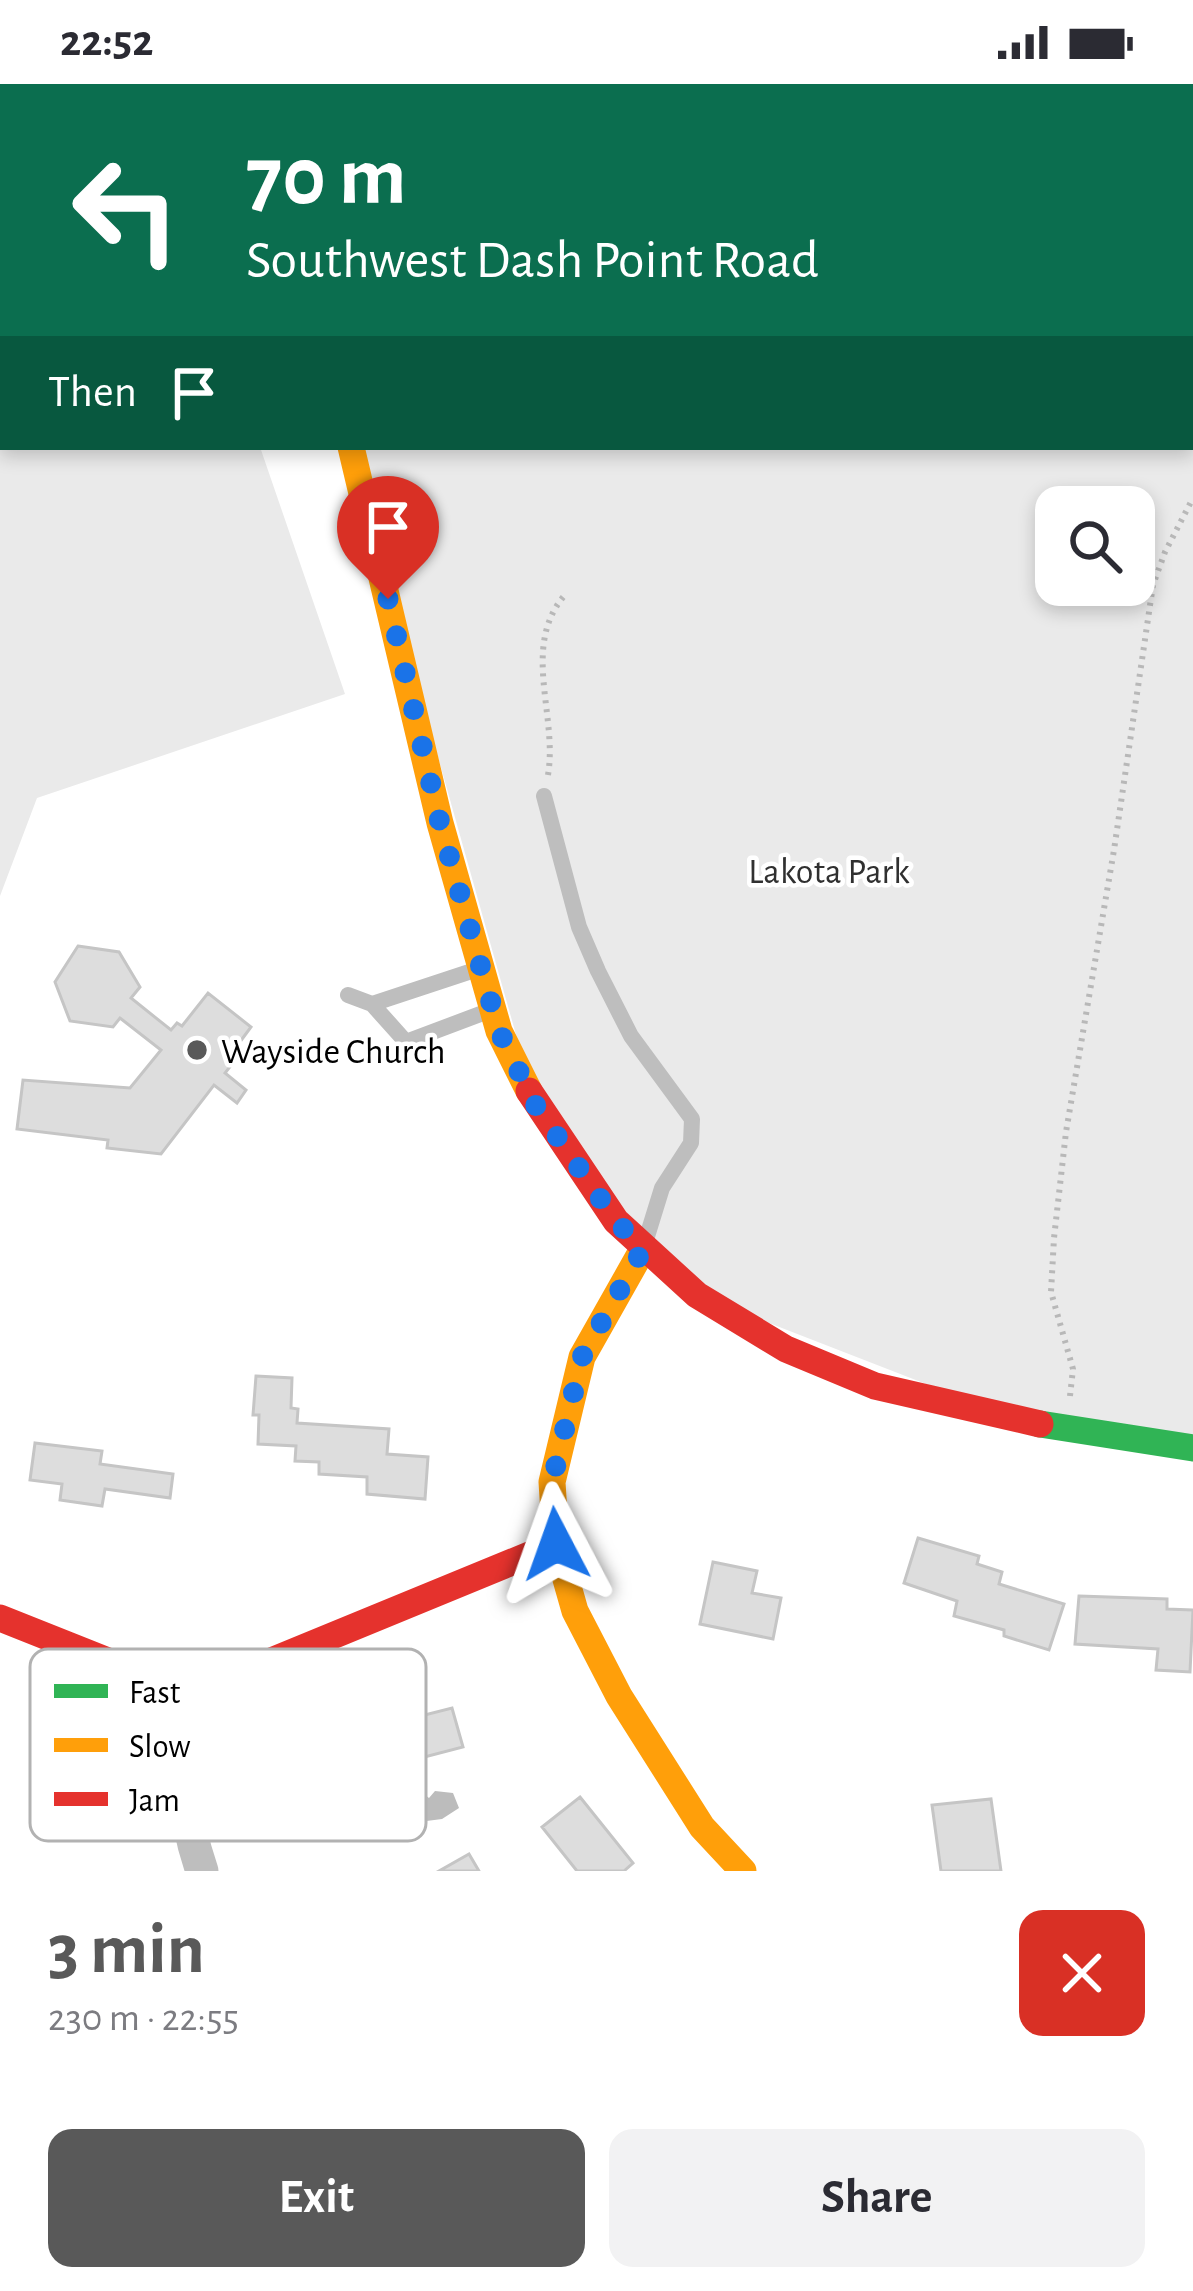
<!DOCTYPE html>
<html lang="en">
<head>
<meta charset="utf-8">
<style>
  :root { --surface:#fff; --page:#f2f2f3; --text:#2b2b33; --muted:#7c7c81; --accent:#595959 }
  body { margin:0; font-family:"Alegreya Sans",sans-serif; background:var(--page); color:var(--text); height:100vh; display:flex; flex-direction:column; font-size:45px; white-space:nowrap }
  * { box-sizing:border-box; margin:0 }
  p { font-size:39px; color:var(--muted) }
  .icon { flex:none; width:66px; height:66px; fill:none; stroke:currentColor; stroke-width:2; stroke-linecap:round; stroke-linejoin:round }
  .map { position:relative; height:1787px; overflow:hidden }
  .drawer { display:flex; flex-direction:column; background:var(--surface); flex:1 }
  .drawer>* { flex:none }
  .banner { position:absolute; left:0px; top:0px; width:1194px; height:366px; box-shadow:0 6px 18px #0003; background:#0b6e4f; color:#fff; overflow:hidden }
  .controls { position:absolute; left:1035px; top:402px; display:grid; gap:24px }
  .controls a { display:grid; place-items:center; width:120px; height:120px; border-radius:24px; background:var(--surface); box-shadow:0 6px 18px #0003; font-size:60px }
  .pin { position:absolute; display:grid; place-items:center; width:102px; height:102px; color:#fff; margin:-123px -51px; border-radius:50% 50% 50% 0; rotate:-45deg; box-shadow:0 0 12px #0007 }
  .pin .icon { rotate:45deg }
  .me { position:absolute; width:132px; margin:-66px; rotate:356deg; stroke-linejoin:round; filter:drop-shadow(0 0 9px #0008) }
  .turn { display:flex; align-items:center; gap:42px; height:252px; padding:0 48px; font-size:54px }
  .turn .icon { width:156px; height:156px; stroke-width:2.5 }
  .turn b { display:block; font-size:84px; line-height:102px }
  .then { display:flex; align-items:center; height:114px; padding:0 48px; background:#0003; gap:24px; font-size:45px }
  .round { display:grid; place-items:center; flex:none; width:126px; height:126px; border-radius:24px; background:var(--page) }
  .overview { display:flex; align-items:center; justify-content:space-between; height:204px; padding:0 48px }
  h1 { font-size:72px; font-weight:700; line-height:90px; color:var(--accent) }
  .primary-button { display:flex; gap:24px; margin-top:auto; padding:24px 48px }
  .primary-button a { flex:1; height:138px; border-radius:24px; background:var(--accent); color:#fff; font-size:48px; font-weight:700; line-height:138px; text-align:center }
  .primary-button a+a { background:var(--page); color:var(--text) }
  .status { display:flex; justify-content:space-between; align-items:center; height:84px; padding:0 60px; background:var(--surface); direction:ltr }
  .status svg { height:33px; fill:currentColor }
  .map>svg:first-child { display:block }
</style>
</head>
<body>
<div class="status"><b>22:52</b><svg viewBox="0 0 49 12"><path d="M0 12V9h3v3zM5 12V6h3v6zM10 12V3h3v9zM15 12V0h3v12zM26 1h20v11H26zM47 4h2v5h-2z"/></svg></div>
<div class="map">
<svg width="1193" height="1787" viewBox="0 0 1193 1787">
  <rect width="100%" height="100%" fill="#fff"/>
  <!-- green -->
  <path fill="#eaeaea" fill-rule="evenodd" d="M0,0l137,3h-134v360h257l85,247 -308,104 -37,98z
    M247,0h946v1364l-172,-27 -324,-126 -161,-189 -185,-659h840v-360zM1056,423h78v78h-78z"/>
  <!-- water -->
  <path fill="#bcbcbc" d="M420,1707l9,7 6,-7 18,2 6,15 -17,11 -31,4 -7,-27z"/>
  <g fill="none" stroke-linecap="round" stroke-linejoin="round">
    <!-- stream -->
    <path stroke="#bcbcbc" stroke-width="9" d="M0,95l3,-2"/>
  </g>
  <!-- building -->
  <path fill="#ddd" stroke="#c5c5c5" stroke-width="3" d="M78,862l41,6 21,35 -9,11 40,32 6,-7 5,3 26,-33 43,34 -17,23 6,4 -15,19 21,17 -9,13 -23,-18 -53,69 -54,-6 1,-8 -91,-11 6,-49 107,8 31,-38 -41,-32 -7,9 -43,-6 -15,-39z
    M256,1292l36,2 -1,30 7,1 -1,14 92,6 -2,25 41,3 -3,42 -58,-5v-17l-48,-3v-12l-24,-1 1,-15 -38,-2 1,-29h-6z
    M35,1359l67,8 -2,13 73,10 -3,24 -65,-9 -3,17 -42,-6 2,-16 -32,-4z
    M918,1454l61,18 -2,8 25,8 -3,12 65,20 -15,46 -45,-14v-6l-50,-14 3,-15 -53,-18z
    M713,1478l44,9 -5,22 29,5 -8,41 -73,-15z
    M1079,1512l88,3v10l26,1 -3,62 -34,-2 2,-21 -83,-5z
    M379,1620l5,9 24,-8 5,13 39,-10 11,39 -73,19 -4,-9 -45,12 -14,-51z
    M580,1713l53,66 -9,8h-47l-35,-44z
    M991,1715l10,72h-60l-9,-66z
    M469,1770l10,17h-40z"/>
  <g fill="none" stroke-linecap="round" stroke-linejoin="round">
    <!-- path -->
    <path stroke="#b8b8b8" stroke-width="6" stroke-dasharray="3 6" stroke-linecap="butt" d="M1191,157l2,-6
      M1191,323l2,7
      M548,691c10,-59 -27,-128 16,-179
      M1070,1312l3,-27 -22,-77 3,-54 12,-106 48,-282 39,-265 12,-33 28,-54"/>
    <!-- lane -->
    <path stroke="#bebebe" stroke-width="16" d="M544,712l35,131 19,44 33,65 61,83 -1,24 -29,45 -17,55
      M348,911l24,9 34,38 85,-32
      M372,920l106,-35"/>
    <!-- street -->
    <path stroke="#bebebe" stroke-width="33" d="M191,1610c-10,62 -10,118 11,177"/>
    <!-- fast -->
    <path stroke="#30b455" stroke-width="27" d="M247,0l1,3
      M1040,1340l153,24"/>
    <!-- slow -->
    <path stroke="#ff9f0a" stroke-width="27" d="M351,363l89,376 59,208 30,60
      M643,1165l-61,108 -30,125 4,62 19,67 44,85 83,131 41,44"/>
    <!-- jam -->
    <path stroke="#e5322d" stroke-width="27" d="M529,1007l87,130 81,74 89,54 89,37 165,38
      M0,1534l191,76 365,-150"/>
  </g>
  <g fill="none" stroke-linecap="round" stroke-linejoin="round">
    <!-- route -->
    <path stroke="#1a73e8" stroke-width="21" stroke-dasharray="0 37.8" d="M388,515l52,224 59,208 37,75 80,115 27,28 -61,108 -30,125 4,62"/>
  </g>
  <!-- markers -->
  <circle fill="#595959" stroke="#fff" stroke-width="4.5" cx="197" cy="966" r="12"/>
  <g text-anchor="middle" stroke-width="9" stroke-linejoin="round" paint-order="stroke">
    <!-- park labels -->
    <g font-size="36" fill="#303030" stroke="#fff">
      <text x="829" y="799">Lakota Park</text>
    </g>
    <!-- poi labels -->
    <g font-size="36" fill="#000" stroke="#fff" text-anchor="start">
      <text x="221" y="979">Wayside Church</text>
    </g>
  </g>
  <!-- legend -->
  <rect x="30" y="1565" width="396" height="192" rx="18" fill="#fff" stroke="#b2b2b2" stroke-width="3"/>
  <rect x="54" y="1600" width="54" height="14" fill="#30b455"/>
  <rect x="54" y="1654" width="54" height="14" fill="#ff9f0a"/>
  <rect x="54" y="1708" width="54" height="14" fill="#e5322d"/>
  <g font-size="33" fill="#000">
    <text x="129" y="1619">Fast</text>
    <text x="129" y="1673">Slow</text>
    <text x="129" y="1727">Jam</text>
  </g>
</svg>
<div class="controls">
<a><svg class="icon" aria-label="search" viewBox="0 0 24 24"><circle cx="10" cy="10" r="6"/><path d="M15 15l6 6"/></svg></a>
</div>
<div class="pin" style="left:388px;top:515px;background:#d93025"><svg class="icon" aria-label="arrive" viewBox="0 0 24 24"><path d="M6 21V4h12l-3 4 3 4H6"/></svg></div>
<svg class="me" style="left:556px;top:1460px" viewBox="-20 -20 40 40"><path d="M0-17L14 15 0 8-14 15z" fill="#1a73e8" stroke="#fff" stroke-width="4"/></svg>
<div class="banner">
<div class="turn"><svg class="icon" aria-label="left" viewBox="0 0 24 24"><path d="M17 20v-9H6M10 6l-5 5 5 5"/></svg><div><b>70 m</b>Southwest Dash Point Road</div></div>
<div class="then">Then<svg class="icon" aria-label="arrive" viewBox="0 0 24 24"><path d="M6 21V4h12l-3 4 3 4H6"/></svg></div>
</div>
</div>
<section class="drawer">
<div class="overview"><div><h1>3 min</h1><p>230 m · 22:55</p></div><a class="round" style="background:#d93025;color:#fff"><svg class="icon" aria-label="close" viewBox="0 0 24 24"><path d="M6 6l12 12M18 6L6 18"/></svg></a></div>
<div class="primary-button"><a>Exit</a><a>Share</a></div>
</section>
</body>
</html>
